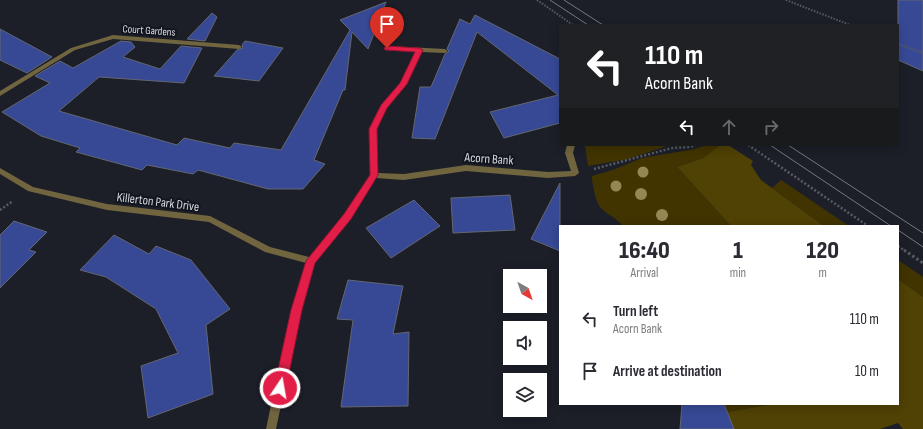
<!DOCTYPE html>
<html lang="en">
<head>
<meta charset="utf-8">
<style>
  :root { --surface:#fff; --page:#f7f7f7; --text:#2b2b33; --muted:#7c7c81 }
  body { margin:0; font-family:"Sofia Sans Condensed",sans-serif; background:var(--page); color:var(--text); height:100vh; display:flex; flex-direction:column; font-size:15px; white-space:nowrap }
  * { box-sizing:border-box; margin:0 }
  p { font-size:13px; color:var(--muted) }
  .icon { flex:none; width:22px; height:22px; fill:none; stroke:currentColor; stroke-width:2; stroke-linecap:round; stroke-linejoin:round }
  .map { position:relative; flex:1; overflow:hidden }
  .sheet { position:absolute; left:559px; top:225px; width:340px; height:180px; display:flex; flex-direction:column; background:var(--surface); border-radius:0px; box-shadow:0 2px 10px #0003 }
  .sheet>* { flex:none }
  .hud { position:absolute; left:559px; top:24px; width:340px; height:122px; border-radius:0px; box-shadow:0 2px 10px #0003; background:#202124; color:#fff; overflow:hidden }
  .needle { width:26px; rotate:140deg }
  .buttons { position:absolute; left:503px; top:269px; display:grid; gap:8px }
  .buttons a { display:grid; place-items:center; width:44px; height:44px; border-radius:0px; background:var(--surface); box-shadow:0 2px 10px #0003; font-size:20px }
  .pin { position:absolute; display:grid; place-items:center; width:34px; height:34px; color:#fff; margin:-41px -17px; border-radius:50% 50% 50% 0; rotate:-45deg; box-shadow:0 0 4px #0007 }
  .pin .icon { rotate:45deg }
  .me { position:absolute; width:44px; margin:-22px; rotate:12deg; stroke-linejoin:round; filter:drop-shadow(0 0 3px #0008) }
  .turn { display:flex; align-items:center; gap:14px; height:84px; padding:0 20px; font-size:18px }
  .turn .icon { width:52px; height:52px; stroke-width:2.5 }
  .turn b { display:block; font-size:28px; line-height:34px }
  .lanes { display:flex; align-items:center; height:38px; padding:0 20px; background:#0003; justify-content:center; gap:20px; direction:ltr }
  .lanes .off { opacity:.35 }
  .eta { display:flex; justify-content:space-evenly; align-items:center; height:68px; text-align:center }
  .eta b { font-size:24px; font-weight:800; line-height:28px }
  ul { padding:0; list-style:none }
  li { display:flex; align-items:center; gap:12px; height:52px; padding:0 20px }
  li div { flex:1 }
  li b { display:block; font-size:15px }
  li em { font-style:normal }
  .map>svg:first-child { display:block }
</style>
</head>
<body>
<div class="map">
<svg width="923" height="429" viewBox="0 0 923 429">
  <rect width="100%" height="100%" fill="#1c1f28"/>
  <!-- green -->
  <path fill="#413400" d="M585,145h85l-42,14 -40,7z
    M707,145h13l-17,13 -26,9 54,59h-108c-6,-8 -16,-11 -23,-19 -4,-5 -8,-23 -8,-31l21,-6 29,-12 53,-9z
    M781,180l68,46h-25l-52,-38z
    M898,260l25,17v20l-25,-18z
    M724,404h49l-46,8z"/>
  <!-- forest -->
  <path fill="#504104" d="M720,145h8l25,16 -2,4 10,15 63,46h-93l-54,-59 26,-9z
    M898,279l25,18v132h-20l-5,-6 -18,6h-155l2,-17 46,-8h125z"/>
  <!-- building -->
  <path fill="#374995" stroke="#636771" d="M898,0h25v71l-25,-11z
    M386,2l-18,47 -16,-17 -7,58h-2l-29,70 11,4 -22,25h-35l-70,-19 -5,4 -46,-9 -5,5 -66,-18 4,-4 -39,-12 -39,-24 48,-29 -15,-7 25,-15 13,7 48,-27 10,1 4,5 -12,10 37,12 21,-23 21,2 -18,35 -85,-6 -40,34 118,34 7,-7 46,10 4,-5 47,7 69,-120 -10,-10z
    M212,13l5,4 -12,24 -18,-2z
    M475,15l85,44v64l-56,15 -14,-26 68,-17 -81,-63 -42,107 -23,-1 8,-51h11l14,-33 4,-3 -2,-2 13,-30 10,5z
    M0,29l52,28 -25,16 -27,-13z
    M245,41l38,7 -24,33 -45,-5 23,-26 6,-2 -1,-3z
    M560,183v68l-29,-12z
    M510,195l5,35 -62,3 -2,-35z
    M414,200l26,26 -49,32 -25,-30z
    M14,221l33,11 -18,18 7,2 -36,36v-53z
    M114,235l35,19 7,-8 35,14 39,49 -24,16 7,69 -65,24 -7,-52 37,-13 -22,-44 -50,-32 -26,-7z
    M348,280l55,6 -10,48 16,-2 -1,74 -67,1 12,-87 -16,-1z
    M682,404h42l10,25h-54z"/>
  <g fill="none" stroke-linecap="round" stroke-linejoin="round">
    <!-- path-far2 -->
    <path stroke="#585b63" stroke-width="2" stroke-dasharray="1.5 1.5" stroke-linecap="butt" d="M537,0l36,25
      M786,0l64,25
      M898,44l25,9"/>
    <!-- path-far1 -->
    <path stroke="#585b63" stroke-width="2.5" stroke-dasharray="2 2" stroke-linecap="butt" d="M748,145l120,81
      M594,169l78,-21 18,-1 6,-2
      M0,210l13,-9
      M898,246l7,5"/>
    <!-- path -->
    <path stroke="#585b63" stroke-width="3" stroke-dasharray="2.5 2.5" stroke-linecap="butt" d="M904,250l19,13"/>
    <!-- lane -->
    <path fill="#70653f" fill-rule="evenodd" d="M567,145h8l-2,8 -4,3 -4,-3z"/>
    <!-- street -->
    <path fill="#70653f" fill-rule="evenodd" d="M113,35l126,10 3,2 -3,2 -126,-10 -38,11 -75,46v-5l71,-43z
      M387,46l58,3 3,2 -3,2 -24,-1 -14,32 -20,24 -11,21 2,44 26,1 62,-9 82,7 23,-1 -6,-18 4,-3 4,3 6,20 -4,3 -27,2 -82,-7 -62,9 -28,-2 -25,41 -36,44 -14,47 -25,119h-10l25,-119 15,-47 -41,-11 -56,-30 -102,-12 -79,-19 -28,-17v-6l33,19 74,17 103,12 60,31 39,10 36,-42 25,-40v-46l12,-24 19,-22 15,-32 -31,-2 -1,-1z"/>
    <!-- tram -->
    <path stroke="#767880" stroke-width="1" d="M550,0l38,25
      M564,0l39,25
      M770,145l121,81
      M788,145l135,88
      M898,230l25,17"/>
  </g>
  <!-- trees -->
  <g fill="#958753">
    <circle cx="643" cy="172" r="5.5"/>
    <circle cx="616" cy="186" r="5.5"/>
    <circle cx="641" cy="194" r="6"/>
    <circle cx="662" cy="215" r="6"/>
  </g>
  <!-- route -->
  <path fill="#e11d48" stroke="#92132f" d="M387,46l32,2 4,2 -16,34 -20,24 -10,21 1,46 -27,44 -36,44 -13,47 -16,78 -2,4 -4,1 -4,-1 -2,-4 17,-78 15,-49 38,-47 26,-39 -1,-46 12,-24 19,-22 15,-31 -30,-2 -1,-2z"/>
  <g text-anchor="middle" stroke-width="4" stroke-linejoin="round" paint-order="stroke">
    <!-- far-street labels -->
    <g font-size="11" fill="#d6d8df" stroke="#13151e">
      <text transform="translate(149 30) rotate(4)" y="4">Court Gardens</text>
    </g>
    <!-- street labels -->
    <g font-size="13" fill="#d6d8df" stroke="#13151e">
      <text transform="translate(489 158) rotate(4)" y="5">Acorn Bank</text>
      <text transform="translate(158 201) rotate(7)" y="5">Killerton Park Drive</text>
    </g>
  </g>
</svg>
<div class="buttons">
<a><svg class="needle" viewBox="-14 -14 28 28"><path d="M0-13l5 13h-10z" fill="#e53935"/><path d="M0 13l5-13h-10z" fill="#7c7c81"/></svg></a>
<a><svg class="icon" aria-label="sound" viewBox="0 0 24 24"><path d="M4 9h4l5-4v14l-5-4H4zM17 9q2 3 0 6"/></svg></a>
<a><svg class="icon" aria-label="layers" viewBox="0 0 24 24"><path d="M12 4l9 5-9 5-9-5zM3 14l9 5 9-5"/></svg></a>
</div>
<div class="pin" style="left:387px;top:48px;background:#d93025"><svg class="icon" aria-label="arrive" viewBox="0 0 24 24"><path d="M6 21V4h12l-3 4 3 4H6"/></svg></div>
<svg class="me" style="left:280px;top:388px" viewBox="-20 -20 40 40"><circle r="17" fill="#e11d48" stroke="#fff" stroke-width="3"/><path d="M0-11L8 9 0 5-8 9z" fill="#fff"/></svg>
<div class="hud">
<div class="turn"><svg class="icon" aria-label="left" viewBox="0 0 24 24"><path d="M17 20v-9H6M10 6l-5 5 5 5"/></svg><div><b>110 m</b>Acorn Bank</div></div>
<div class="lanes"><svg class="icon" aria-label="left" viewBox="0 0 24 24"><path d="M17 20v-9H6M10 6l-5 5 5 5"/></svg><svg class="icon off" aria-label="ahead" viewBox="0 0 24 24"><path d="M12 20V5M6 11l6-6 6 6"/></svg><svg class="icon off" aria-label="right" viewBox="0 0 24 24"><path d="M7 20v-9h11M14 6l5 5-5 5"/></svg></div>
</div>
<section class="sheet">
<div class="eta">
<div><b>16:40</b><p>Arrival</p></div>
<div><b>1</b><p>min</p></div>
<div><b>120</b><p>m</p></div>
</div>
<ul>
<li><svg class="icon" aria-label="left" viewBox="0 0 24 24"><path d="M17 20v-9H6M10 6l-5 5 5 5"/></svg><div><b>Turn left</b><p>Acorn Bank</p></div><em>110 m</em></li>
<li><svg class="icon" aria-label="arrive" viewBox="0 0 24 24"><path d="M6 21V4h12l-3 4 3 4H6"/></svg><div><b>Arrive at destination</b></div><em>10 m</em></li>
</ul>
</section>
</div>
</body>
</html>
